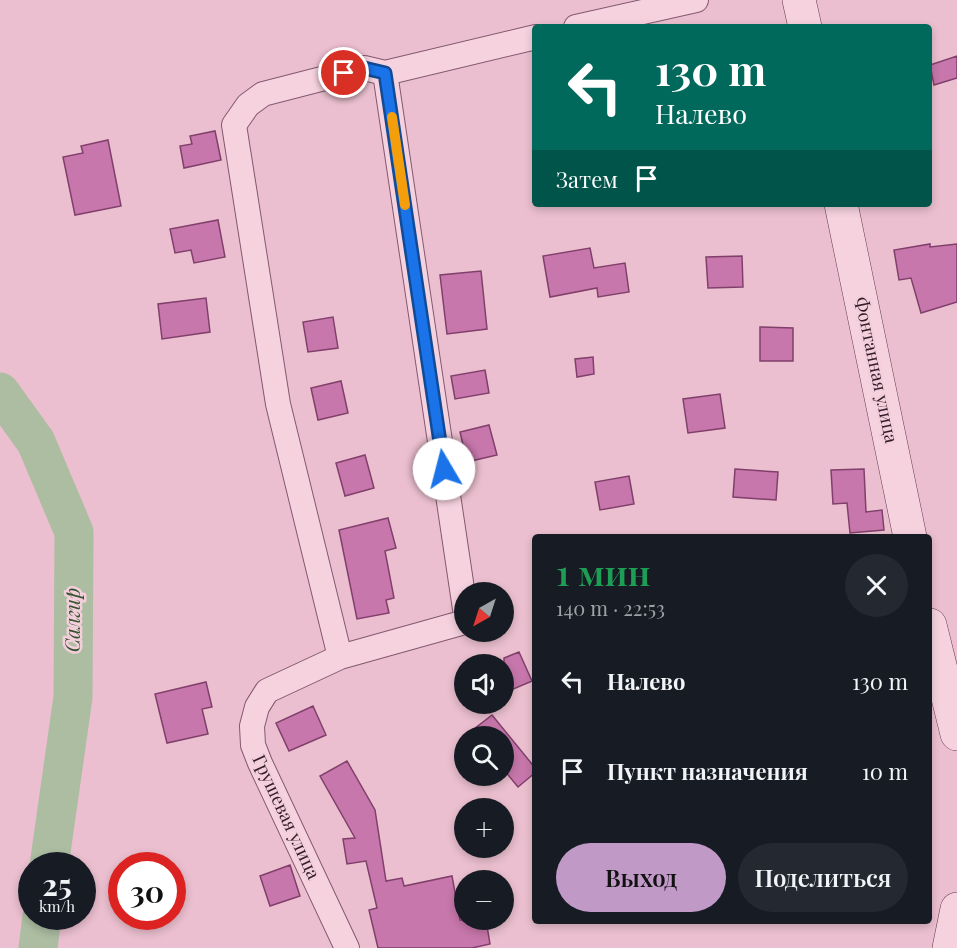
<!DOCTYPE html>
<html lang="ru">
<head>
<meta charset="utf-8">
<style>
  :root { --surface:#171b24; --page:#242831; --text:#f1f3f6; --muted:#9ea1a6; --accent:#c199c7 }
  body { margin:0; font-family:"Playfair Display",serif; background:var(--page); color:var(--text); height:100vh; display:flex; flex-direction:column; font-size:22px; white-space:nowrap }
  * { box-sizing:border-box; margin:0 }
  p { font-size:20px; color:var(--muted) }
  .icon { flex:none; width:33px; height:33px; fill:none; stroke:currentColor; stroke-width:2; stroke-linecap:round; stroke-linejoin:round }
  .map { position:relative; flex:1; overflow:hidden }
  .panel { position:absolute; left:532px; top:534px; width:400px; height:390px; display:flex; flex-direction:column; background:var(--surface); border-radius:6px; box-shadow:0 3px 9px #0003 }
  .panel>* { flex:none }
  .banner { position:absolute; left:532px; top:24px; width:400px; height:183px; border-radius:6px; box-shadow:0 3px 9px #0003; background:#00695c; color:#fff; overflow:hidden }
  .needle { width:39px; rotate:219deg }
  .controls { position:absolute; left:454px; top:582px; display:grid; gap:12px }
  .controls a { display:grid; place-items:center; width:60px; height:60px; border-radius:50%; background:var(--surface); box-shadow:0 3px 9px #0003; font-size:30px }
  .speed { position:absolute; left:18px; top:852px; display:flex; gap:12px; font-size:30px; font-weight:700; text-align:center }
  .speed>* { display:grid; place-content:center; width:78px; height:78px; border-radius:50%; background:var(--surface); box-shadow:0 3px 9px #0003; line-height:1 }
  .speed small { font-size:15px; font-weight:400 }
  .speed .limit { border:9px solid #d22; background:#fff; color:#111 }
  .pin { position:absolute; display:grid; place-items:center; width:51px; height:51px; color:#fff; margin:-26px; border:3px solid #fff; border-radius:50%; box-shadow:0 2px 6px #0007 }
  .me { position:absolute; width:66px; margin:-33px; rotate:352deg; stroke-linejoin:round; filter:drop-shadow(0 0 4px #0008) }
  .turn { display:flex; align-items:center; gap:21px; height:126px; padding:0 24px; font-size:27px }
  .turn .icon { width:78px; height:78px; stroke-width:2.5 }
  .turn b { display:block; font-size:42px; line-height:51px }
  .then { display:flex; align-items:center; height:57px; padding:0 24px; background:#0003; gap:12px; font-size:22px }
  .round { display:grid; place-items:center; flex:none; width:63px; height:63px; border-radius:32px; background:var(--page) }
  .headline { display:flex; align-items:center; justify-content:space-between; height:102px; padding:0 24px }
  h1 { font-size:36px; font-weight:600; line-height:45px; color:#1e9e55 }
  .button { display:flex; gap:12px; margin-top:auto; padding:12px 24px }
  .button a { flex:1; height:69px; border-radius:36px; background:var(--accent); color:#111; font-size:24px; font-weight:600; line-height:69px; text-align:center }
  .button a+a { background:var(--page); color:var(--text) }
  ul { padding:0; list-style:none }
  li { display:flex; align-items:center; gap:18px; height:90px; padding:0 24px }
  li div { flex:1 }
  li b { display:block; font-size:22px }
  li em { font-style:normal }
  .map>svg:first-child { display:block }
</style>
</head>
<body>
<div class="map">
<svg width="957" height="948" viewBox="0 0 957 948">
  <rect width="100%" height="100%" fill="#ebbfcf"/>
  <g fill="none" stroke-linecap="round" stroke-linejoin="round">
    <!-- river -->
    <path stroke="#acbda2" stroke-width="39" d="M0,392l36,50 38,90 -1,165 -24,169
      M38,948l4,-32"/>
  </g>
  <!-- building -->
  <path fill="#c777ab" stroke="#80406b" stroke-width="1.5" d="M957,56v22l-23,7 -4,-20z
    M215,131l6,29 -37,8 -4,-22 12,-2 -2,-8z
    M108,140l13,66 -46,9 -12,-58 20,-4 -2,-7z
    M218,220l7,37 -31,6 -3,-13 -16,3 -5,-24z
    M930,244v3l27,-3v58l-36,11 -10,-35 -12,2 -5,-30z
    M590,248l4,20 31,-5 4,29 -31,5 -1,-9 -47,9 -7,-41z
    M742,256l1,31 -35,1 -2,-31z
    M481,271l6,58 -40,5 -7,-59z
    M206,298l4,34 -48,7 -4,-35z
    M333,317l5,31 -30,4 -5,-30z
    M760,327l33,1v33h-33z
    M593,357l1,17 -17,3 -2,-18z
    M485,370l4,23 -34,6 -4,-23z
    M341,381l7,32 -30,7 -7,-32z
    M720,394l5,34 -37,5 -5,-34z
    M489,425l8,30 -30,7 -7,-30z
    M365,455l9,33 -29,8 -9,-33z
    M735,469l43,3 -2,28 -43,-3z
    M864,469l2,43 16,-2 2,20 -34,3 -3,-30 -14,1 -2,-34z
    M629,476l5,28 -34,6 -5,-28z
    M388,518l8,30 -11,3 9,47 -8,2 3,13 -32,6 -18,-89z
    M519,652l13,29 -28,12v-35z
    M206,682l6,25 -10,2 6,25 -41,9 -12,-49z
    M313,706l13,29 -37,16 -13,-28z
    M492,715l44,54v3l-18,15 -14,-17v-34h-39z
    M347,761l28,49 11,71 16,-3 2,8 48,-10 8,44h26l4,24 -18,4h-94l-9,-38 8,-2 -11,-47 -19,3 -4,-25 12,-1 -35,-62z
    M290,865l10,31 -30,10 -10,-30z"/>
  <g fill="none" stroke-linecap="round" stroke-linejoin="round">
    <defs>
      <path id="street" d="M576,27l120,-27
        M385,73l80,536
        M340,657l-62,-253 -44,-279 14,-20 15,-11 101,-26 21,5 151,-36
        M347,948l-87,-185 -7,-18 -1,-19 5,-19 10,-16 73,-34 125,-35"/>
      <path id="secondary" d="M799,0l6,27
        M841,204l69,333
        M930,625l27,109
        M949,948l8,-39"/>
    </defs>
    <!-- street casing -->
    <use href="#street" stroke="#82596f" stroke-width="26"/>
    <!-- secondary casing -->
    <use href="#secondary" stroke="#643c53" stroke-width="34"/>
    <!-- street -->
    <use href="#street" stroke="#f6d2df" stroke-width="24"/>
    <!-- secondary -->
    <use href="#secondary" stroke="#f6d2df" stroke-width="33"/>
  </g>
  <g fill="none" stroke-linecap="round" stroke-linejoin="round">
    <defs>
      <path id="route" d="M344,73l20,-5 21,5 59,396"/>
    </defs>
    <!-- route casing -->
    <use href="#route" stroke="#114b97" stroke-width="15"/>
    <!-- route -->
    <use href="#route" stroke="#1a73e8" stroke-width="10"/>
    <!-- slow -->
    <path stroke="#f59e0b" stroke-width="10" d="M392,117l13,88"/>
  </g>
  <g text-anchor="middle" stroke-width="5" stroke-linejoin="round" paint-order="stroke">
    <!-- street labels -->
    <g font-size="18" fill="#331c29" stroke="#f3cedb">
      <text transform="translate(876 370) rotate(78)" y="6">Фонтанная улица</text>
      <text transform="translate(286 817) rotate(65)" y="6">Грушевая улица</text>
    </g>
    <!-- water labels -->
    <g font-size="20" font-style="italic" fill="#31522c" stroke="#f3cedb">
      <text transform="translate(73 620) rotate(-90)" y="7">Салгир</text>
    </g>
  </g>
</svg>
<div class="controls">
<a><svg class="needle" viewBox="-14 -14 28 28"><path d="M0-13l5 13h-10z" fill="#e53935"/><path d="M0 13l5-13h-10z" fill="#9ea1a6"/></svg></a>
<a><svg class="icon" aria-label="sound" viewBox="0 0 24 24"><path d="M4 9h4l5-4v14l-5-4H4zM17 9q2 3 0 6"/></svg></a>
<a><svg class="icon" aria-label="search" viewBox="0 0 24 24"><circle cx="10" cy="10" r="6"/><path d="M15 15l6 6"/></svg></a>
<a>+</a>
<a>−</a>
</div>
<div class="speed"><div>25<small>km/h</small></div><div class="limit">30</div></div>
<div class="pin" style="left:344px;top:73px;background:#d93025"><svg class="icon" aria-label="arrive" viewBox="0 0 24 24"><path d="M6 21V4h12l-3 4 3 4H6"/></svg></div>
<svg class="me" style="left:444px;top:469px" viewBox="-20 -20 40 40"><circle r="19" fill="#fff"/><path d="M0-13L10 11 0 6-10 11z" fill="#1a73e8"/></svg>
<div class="banner">
<div class="turn"><svg class="icon" aria-label="left" viewBox="0 0 24 24"><path d="M17 20v-9H6M10 6l-5 5 5 5"/></svg><div><b>130 m</b>Налево</div></div>
<div class="then">Затем<svg class="icon" aria-label="arrive" viewBox="0 0 24 24"><path d="M6 21V4h12l-3 4 3 4H6"/></svg></div>
</div>
<section class="panel">
<div class="headline"><div><h1>1 мин</h1><p>140 m · 22:53</p></div><a class="round"><svg class="icon" aria-label="close" viewBox="0 0 24 24"><path d="M6 6l12 12M18 6L6 18"/></svg></a></div>
<ul>
<li><svg class="icon" aria-label="left" viewBox="0 0 24 24"><path d="M17 20v-9H6M10 6l-5 5 5 5"/></svg><div><b>Налево</b></div><em>130 m</em></li>
<li><svg class="icon" aria-label="arrive" viewBox="0 0 24 24"><path d="M6 21V4h12l-3 4 3 4H6"/></svg><div><b>Пункт назначения</b></div><em>10 m</em></li>
</ul>
<div class="button"><a>Выход</a><a>Поделиться</a></div>
</section>
</div>
</body>
</html>
